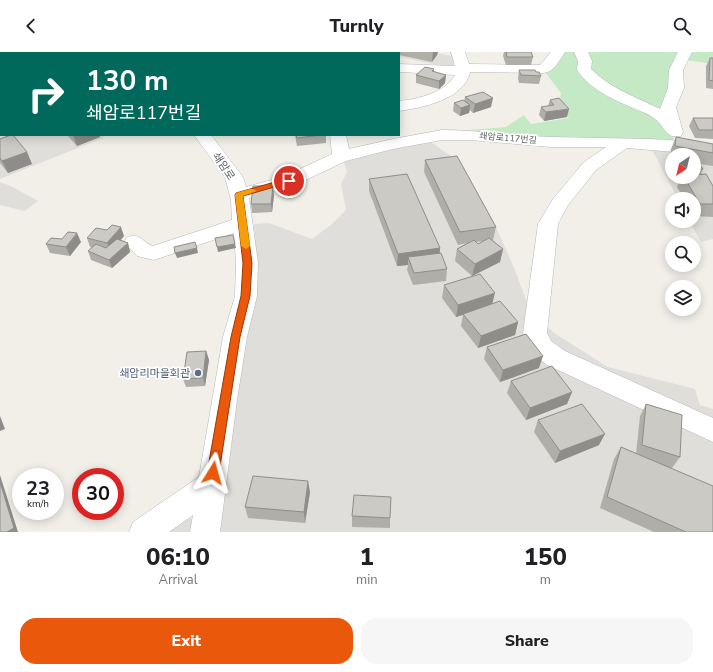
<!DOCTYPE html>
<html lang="en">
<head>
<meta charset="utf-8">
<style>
  :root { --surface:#fff; --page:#f6f6f6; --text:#202124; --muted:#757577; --accent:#ea580c }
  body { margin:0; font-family:"Nunito Sans","Noto Sans KR",sans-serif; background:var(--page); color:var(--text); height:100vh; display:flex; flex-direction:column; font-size:15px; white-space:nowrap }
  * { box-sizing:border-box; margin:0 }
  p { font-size:13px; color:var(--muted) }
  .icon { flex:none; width:22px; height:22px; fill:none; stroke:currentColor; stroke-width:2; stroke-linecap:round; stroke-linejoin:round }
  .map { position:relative; height:480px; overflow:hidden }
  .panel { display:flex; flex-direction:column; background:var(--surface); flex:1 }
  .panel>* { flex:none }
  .top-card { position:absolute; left:0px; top:0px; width:400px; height:84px; box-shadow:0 2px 10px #0003; background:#00695c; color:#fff; overflow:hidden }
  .needle { width:26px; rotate:215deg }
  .controls { position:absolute; left:665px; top:96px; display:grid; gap:8px }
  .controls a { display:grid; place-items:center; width:36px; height:36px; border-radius:50%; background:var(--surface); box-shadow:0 2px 10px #0003; font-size:20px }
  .speed { position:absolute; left:12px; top:416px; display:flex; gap:8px; font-size:20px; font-weight:700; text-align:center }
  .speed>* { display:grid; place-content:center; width:52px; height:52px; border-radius:50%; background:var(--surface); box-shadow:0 2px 10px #0003; line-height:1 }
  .speed small { font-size:10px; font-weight:400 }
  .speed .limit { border:6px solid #d22; background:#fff; color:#111 }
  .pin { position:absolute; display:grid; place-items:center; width:34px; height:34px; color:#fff; margin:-17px; border:2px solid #fff; border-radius:50%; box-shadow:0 1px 4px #0007 }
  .me { position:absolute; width:44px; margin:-22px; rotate:8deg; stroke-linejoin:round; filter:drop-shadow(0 0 3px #0008) }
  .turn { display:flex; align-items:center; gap:14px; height:84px; padding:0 20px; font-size:18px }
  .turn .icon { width:52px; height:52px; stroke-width:2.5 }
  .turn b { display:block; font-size:28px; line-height:34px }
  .eta { display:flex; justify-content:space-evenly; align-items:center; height:68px; text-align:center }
  .eta b { font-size:24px; font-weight:800; line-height:28px }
  .button { display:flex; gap:8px; margin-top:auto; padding:8px 20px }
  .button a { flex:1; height:46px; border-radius:16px; background:var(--accent); color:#fff; font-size:16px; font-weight:800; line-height:46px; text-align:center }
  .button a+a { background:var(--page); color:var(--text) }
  header { display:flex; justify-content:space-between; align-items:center; height:52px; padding:0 20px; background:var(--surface); font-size:18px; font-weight:800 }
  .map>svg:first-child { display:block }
</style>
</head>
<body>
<header><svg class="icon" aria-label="back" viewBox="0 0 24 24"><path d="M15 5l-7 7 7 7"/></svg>Turnly<svg class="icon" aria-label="search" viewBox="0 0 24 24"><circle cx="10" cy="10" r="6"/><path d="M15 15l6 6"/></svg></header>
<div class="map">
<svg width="713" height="480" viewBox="0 0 713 480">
  <rect width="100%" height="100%" fill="#f1efe8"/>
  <!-- industrial -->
  <path fill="#e0deda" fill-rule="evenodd" d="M395,0h35l28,5 4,11 -24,-3 -39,-8v-4h-4z
    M0,62l1,21h103l-1,3 -103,41z
    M428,88l33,23 35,64 19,43 11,30 21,6 -2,18 9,9 54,34 87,22 5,16 13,4v123h-497l39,-287 -1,-21 15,-1 43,16 20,-15 14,-14 -5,-26 6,-12 -4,-13z
    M650,94l63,4v89l-12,3 -12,-21h5v-22h-16zM672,103h22v22h-22z
    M0,130l11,4 27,15 -13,10 -25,-6z
    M183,465l13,2 -2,13h-36z"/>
  <!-- green -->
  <path fill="#c5e8c5" d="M561,0h152v12l-34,-5 -14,49 10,36 -122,-4 -84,-10 37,-3 18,-12 7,9 38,-6 -10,-12 2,-13 -16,-21z"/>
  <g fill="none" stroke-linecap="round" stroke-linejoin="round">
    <defs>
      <path id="minor" d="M139,0h14v1h-14z
        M451,0h14l4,12 71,1 11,-13h14c-6,9 -10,19 -21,21l-74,-1c-5,27 -48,36 -71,39v-10c19,-2 46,-8 56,-26l-54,-3h-2v-8l56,2z
        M574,0h14l4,9 -1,8c20,20 45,28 69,40l8,-21 1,-18 9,-18h14l-9,18 1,18 -8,19 7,25 -2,4c-16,3 -15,-9 -26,-17 -6,-5 -15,-8 -22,-11 -21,-9 -43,-19 -56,-38l1,-9z
        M442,78c37,0 73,6 110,7 32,1 65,1 98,2 21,1 43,2 63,8v11l-15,-4 -71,-6 -31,22 -28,35 -10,19 -11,109 4,8 14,10 148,67v24l-166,-77 -13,-11 -11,-21 15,-109 15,-25 31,-37 22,-15h-55l-81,-7h-28l-49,9 -47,12 -51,24 -46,13 9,65 -1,33 -10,41 -10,63 -17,132h-30l3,-17 -24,17h-40l4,-10 66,-45 24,-140 12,-41 1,-33 -2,-30 -80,27 -17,-4 -13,-14 3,-5c15,-4 14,5 26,9l79,-26 -1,-20 -6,-23 -31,-42h17l32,42 3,10 37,-10 49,-23 -2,-19h16l3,14 44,-10z"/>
    </defs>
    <!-- minor casing -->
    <use href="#minor" stroke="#b5b8bc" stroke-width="1"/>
    <!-- minor -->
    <use href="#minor" fill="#fff" fill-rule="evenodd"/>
  </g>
  <!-- wall -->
  <path fill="#afaea9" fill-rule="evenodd" d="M397,0h41l-1,3 -5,7 -33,-7v-2h-3z
    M504,0h27l2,5 -2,8h-25l-3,-9z
    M710,6h3v31l-7,-1v-22z
    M434,17v3l12,3 -1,8 -6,6 -23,-6v-8z
    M519,18l17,2 5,4 -2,8 -20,-1 -1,-5z
    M465,45l26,10 -18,6 -3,-3 -1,3 -9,3 -7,-5 1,-8 10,-2z
    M550,48l17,17 -23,4 -5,-6 2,-8 7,-1z
    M693,66h20v21l-18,-1 -6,-12z
    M67,83h32l1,2 -23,9z
    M295,83h31v8l-29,3z
    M676,85l37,7v22l-13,-2 3,5 -2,5 12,12v31l-19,-1v-17h-10l-7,-12 2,-5h-4l-3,-5h22v-22h-22v4l-2,-1 1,-9z
    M0,87l27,13 5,12 -24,9 -8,-10z
    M425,108l71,67 -3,13h-1l11,9 -3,13 -28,14 -17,-15 2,-12 10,-6 -9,2 -34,-73zM483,189l-5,3 -2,-2z
    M672,108v16l-4,-7z
    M369,127l71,69v6l7,15 -1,12 -33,4 -6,-15 1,-5 -11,1 -28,-75z
    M274,143l-2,17 -20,1 -1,-9z
    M107,178l17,6 -3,4 7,3 2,9 -18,16 -21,-8 -3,-9 4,-3 -2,-1 -3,-9z
    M62,187l19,3 -11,14 -20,-3 -4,-9z
    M444,233l48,19 26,18 -3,13 -37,13 -17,-22 2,-11 -7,2 -14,-19z
    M487,295l52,21 -39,14 -16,-23z
    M206,299l3,9 -4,26 -19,1 -3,-8z
    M511,329l61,11 -5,12 -41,16 -19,-27z
    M646,352l34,53 -8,11 -4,-1 45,65h-59l-54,-24 14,-49 7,-12 15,7 4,-38z
    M538,368l61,25 -44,18 -21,-31z
    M310,440l-5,31 -57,-5 -3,-11z
    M352,464l38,2v10l-38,-1z"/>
  <!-- shaded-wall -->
  <path fill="#8f8d8a" d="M433,0h5l-1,3 -5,7z
    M446,23l-1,8 -6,6v-8z
    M493,46l-2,9 -18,6 2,-9z
    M470,53l-1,8 -9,3 1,-8z
    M569,57l-2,8 -23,4 2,-9z
    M73,83h26l1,2 -23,9z
    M27,100l5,12 -24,9 -6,-12z
    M273,134l1,9 -2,17 -1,-8z
    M121,175l3,9 -14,16 -3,-9z
    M77,181l4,9 -11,14 -4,-9z
    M128,191l2,9 -18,16 -3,-8z
    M235,192l1,4 -18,4 -1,-5z
    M197,196l1,5 -21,5 -2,-5z
    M440,196l-1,12 -31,-3v8l-11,1 1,-12z
    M503,197l-3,13 -28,14 3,-12z
    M495,241l-3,12 -36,12 2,-12z
    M518,270l-3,13 -37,13 3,-12z
    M206,299l3,9 -4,26 -2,-8z
    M543,304l-4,12 -39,14 3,-12z
    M572,340l-5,12 -41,16 4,-12z
    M0,364l5,13 -5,2z
    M605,382l-6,11 -44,18 5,-12z
    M0,423l18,57h-11l-7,-50z
    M308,429l2,11 -5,31 -1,-11z"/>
  <!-- building -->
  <path fill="#cccac5" stroke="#8f8d8a" d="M2,0h15l-3,1h-11z
    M67,0h27v1h-27z
    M225,0h33l3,1h-33z
    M506,0h25l2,5h-26z
    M710,6h3v23l-4,-1z
    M425,15l9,2 -2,2 14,4 -7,6 -23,-6z
    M519,18h16l1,2h3l2,4 -20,-1z
    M483,40l10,6 -18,6 -10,-7z
    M559,46l10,11 -23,3 -5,-5 13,-2 -4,-5z
    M463,48l7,5 -9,3 -7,-5z
    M693,66h20v12h-14z
    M11,83h2l14,17 -25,9 -2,-3v-19z
    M296,83h25l-24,3z
    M676,85l37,7v9l-38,-7z
    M457,104l39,71 -36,5 -35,-72z
    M694,105h1l8,12h-9z
    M407,122l33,74 -42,6 -29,-75z
    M706,122l7,12v18h-13l-16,-27h10v-2z
    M253,134h20l-2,18h-20z
    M112,173l9,2 -14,16 -20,-5 9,-10 11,2z
    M68,180l9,1 -11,14 -20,-3 5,-6 11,1z
    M233,183l2,9 -18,3 -2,-9z
    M489,186l14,11 -28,15 -18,-15 17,-9 4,4z
    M117,187l11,4 -19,17 -21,-9 8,-7 10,4z
    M195,190l2,6 -22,5 -1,-6z
    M441,201l6,16 -33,4 -6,-16z
    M480,222l15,19 -37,12 -14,-20z
    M500,249l18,21 -37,14 -18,-22z
    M526,282l17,22 -40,14 -16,-23z
    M206,299l-3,27 -20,1 4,-27z
    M552,314l20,26 -42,16 -19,-27z
    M582,352l23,30 -45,17 -22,-31z
    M646,352l36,11 -2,42 -38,-12z
    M621,395l92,39v46h-27l-79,-35z
    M253,424l55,5 -4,31 -59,-5z
    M0,430l14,46 -7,4h-7z
    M354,443l37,2 -1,21 -38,-2z"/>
  <!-- route -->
  <path fill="#ea580c" stroke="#983908" d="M289,126l3,1v3l-49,14 9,67 -2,33 -10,41 -21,136 -2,3 -4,2 -4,-2 -2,-3 24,-136 10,-41 2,-33 -8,-68 1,-2z"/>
  <!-- slow -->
  <path fill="#f59e0b" d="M250,137h3l4,2 -14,5 7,50 -4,3 -5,-3 -6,-51 1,-2z"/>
  <!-- markers -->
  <circle fill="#5c6f8a" stroke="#fff" stroke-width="1.5" cx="198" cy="321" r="4"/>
  <g text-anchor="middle" stroke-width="3.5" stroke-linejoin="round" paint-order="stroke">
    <!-- far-street labels -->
    <g font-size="9" fill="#5f6368" stroke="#fff">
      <text transform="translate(508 86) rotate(5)" y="3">쇄암로117번길</text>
    </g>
    <!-- street labels -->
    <g font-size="11" fill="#5f6368" stroke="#fff">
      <text transform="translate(224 114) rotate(57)" y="4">쇄암로</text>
    </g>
    <!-- service labels -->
    <g font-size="11" fill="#4e5e75" stroke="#fff" text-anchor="end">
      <text x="190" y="325">쇄암리마을회관</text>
    </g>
  </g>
</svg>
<div class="controls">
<a><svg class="needle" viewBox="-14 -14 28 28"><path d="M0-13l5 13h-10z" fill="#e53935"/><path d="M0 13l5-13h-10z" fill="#757577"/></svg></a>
<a><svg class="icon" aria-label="sound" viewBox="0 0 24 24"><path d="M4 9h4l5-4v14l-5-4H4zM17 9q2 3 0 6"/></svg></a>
<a><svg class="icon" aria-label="search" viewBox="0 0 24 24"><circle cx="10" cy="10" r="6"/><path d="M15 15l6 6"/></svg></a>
<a><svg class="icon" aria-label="layers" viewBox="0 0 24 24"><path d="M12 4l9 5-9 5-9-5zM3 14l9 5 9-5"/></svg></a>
</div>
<div class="speed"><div>23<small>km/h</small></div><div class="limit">30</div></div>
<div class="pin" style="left:289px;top:129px;background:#d93025"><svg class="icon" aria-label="arrive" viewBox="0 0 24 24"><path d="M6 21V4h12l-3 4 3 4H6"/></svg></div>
<svg class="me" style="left:213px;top:421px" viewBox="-20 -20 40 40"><path d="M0-17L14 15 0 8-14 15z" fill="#ea580c" stroke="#fff" stroke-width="4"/></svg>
<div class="top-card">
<div class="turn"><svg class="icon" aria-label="right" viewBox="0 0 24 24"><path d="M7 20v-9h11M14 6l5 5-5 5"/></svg><div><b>130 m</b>쇄암로117번길</div></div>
</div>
</div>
<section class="panel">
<div class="eta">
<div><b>06:10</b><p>Arrival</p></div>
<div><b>1</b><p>min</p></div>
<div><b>150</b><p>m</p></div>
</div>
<div class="button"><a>Exit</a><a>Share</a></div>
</section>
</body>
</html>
